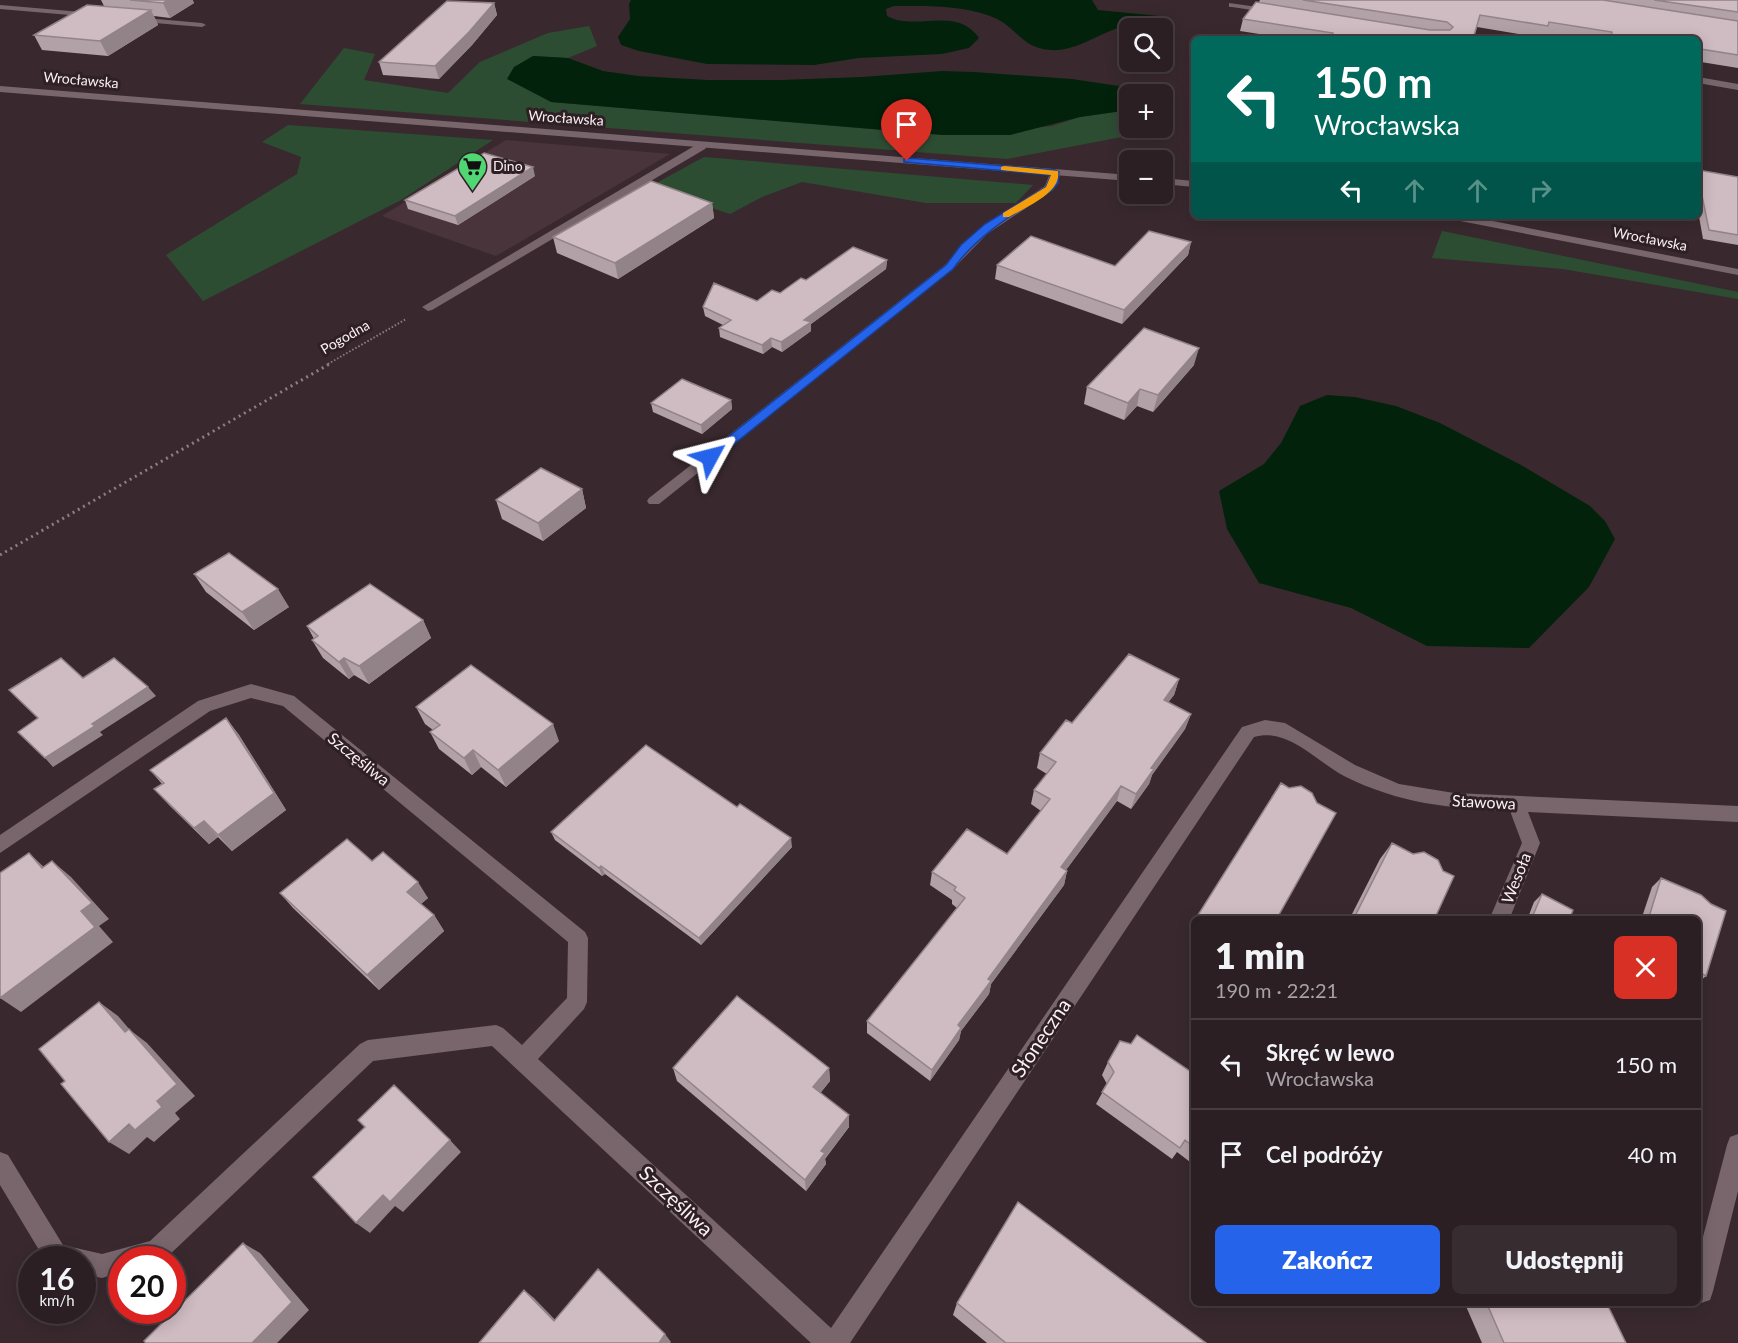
<!DOCTYPE html>
<html lang="pl">
<head>
<meta charset="utf-8">
<style>
  :root { --surface:#2b1f23; --page:#372c30; --text:#f1f3f6; --muted:#a6a2a6; --line:#473d41; --accent:#2563eb }
  body { margin:0; font-family:Lato,sans-serif; background:var(--page); color:var(--text); height:100vh; display:flex; flex-direction:column; font-size:22px; white-space:nowrap }
  * { box-sizing:border-box; margin:0 }
  p { font-size:20px; color:var(--muted) }
  .icon { flex:none; width:33px; height:33px; fill:none; stroke:currentColor; stroke-width:2; stroke-linecap:round; stroke-linejoin:round }
  .map { position:relative; flex:1; overflow:hidden }
  .details { position:absolute; left:1191px; top:916px; width:510px; height:390px; display:flex; flex-direction:column; background:var(--surface); border-radius:9px; box-shadow:0 3px 15px #0003,0 0 0 2px var(--line) }
  .details>* { flex:none }
  .banner { position:absolute; left:1191px; top:36px; width:510px; height:183px; border-radius:9px; box-shadow:0 3px 15px #0003,0 0 0 2px var(--line); background:#00695c; color:#fff; overflow:hidden }
  .controls { position:absolute; left:1119px; top:18px; display:grid; gap:12px }
  .controls a { display:grid; place-items:center; width:54px; height:54px; border-radius:9px; background:var(--surface); box-shadow:0 3px 15px #0003,0 0 0 2px var(--line); font-size:30px }
  .speed { position:absolute; left:18px; top:1246px; display:flex; gap:12px; font-size:30px; font-weight:700; text-align:center }
  .speed>* { display:grid; place-content:center; width:78px; height:78px; border-radius:50%; background:var(--surface); box-shadow:0 3px 15px #0003,0 0 0 2px var(--line); line-height:1 }
  .speed small { font-size:15px; font-weight:400 }
  .speed .limit { border:9px solid #d22; background:#fff; color:#111 }
  .pin { position:absolute; display:grid; place-items:center; width:51px; height:51px; color:#fff; margin:-62px -26px; border-radius:50% 50% 50% 0; rotate:-45deg; box-shadow:0 0 6px #0007 }
  .pin .icon { rotate:45deg }
  .me { position:absolute; width:66px; margin:-33px; rotate:52deg; stroke-linejoin:round; filter:drop-shadow(0 0 4px #0008) }
  .turn { display:flex; align-items:center; gap:21px; height:126px; padding:0 24px; font-size:27px }
  .turn .icon { width:78px; height:78px; stroke-width:2.5 }
  .turn b { display:block; font-size:42px; line-height:51px }
  .lanes { display:flex; align-items:center; height:57px; padding:0 24px; background:#0003; justify-content:center; gap:30px; direction:ltr }
  .lanes .off { opacity:.35 }
  .round { display:grid; place-items:center; flex:none; width:63px; height:63px; border-radius:9px; background:var(--page) }
  .headline { display:flex; align-items:center; justify-content:space-between; height:102px; padding:0 24px }
  h1 { font-size:36px; font-weight:800; line-height:45px }
  .cta { display:flex; gap:12px; margin-top:auto; padding:12px 24px }
  .cta a { flex:1; height:69px; border-radius:9px; background:var(--accent); color:#fff; font-size:24px; font-weight:800; line-height:69px; text-align:center }
  .cta a+a { background:var(--page); color:var(--text) }
  ul { padding:0; list-style:none }
  li { display:flex; align-items:center; gap:18px; height:90px; padding:0 24px; border-top:2px solid var(--line) }
  li div { flex:1 }
  li b { display:block; font-size:22px }
  li em { font-style:normal }
  .map>svg:first-child { display:block }
</style>
</head>
<body>
<div class="map">
<svg width="1738" height="1343" viewBox="0 0 1738 1343">
  <rect width="100%" height="100%" fill="#39292f"/>
  <!-- built -->
  <path fill="#4a343c" d="M506,140l164,14 -174,102 -114,-40z"/>
  <!-- green -->
  <path fill="#2d4d33" d="M589,26l8,20 -29,12 -35,-2 18,46 392,33 109,-9 28,-9 49,-7 1,18h25l3,2 -151,29 -707,-55 44,-56 31,6 -11,26 84,13 32,-31 68,-29z
    M288,125l205,15 -92,60 -198,101 -37,-46 131,-81 4,-17 -39,-15z
    M704,157l329,28 -17,18h-90l-124,-21 -40,15 -32,17 -81,-27z
    M1442,231l296,61v7l-175,-30 -131,-11z"/>
  <!-- water -->
  <path fill="#03220b" d="M631,0h461l6,10 61,6 -12,10c-8,0 -17,-2 -23,0 -25,7 -48,26 -74,24 -28,-2 -33,-22 -55,-32 -30,-13 -68,-12 -101,-12l-8,3 1,7c29,16 69,-11 92,22l-10,10 -27,6 -83,4 -45,7 -107,-1 -68,-13 -18,-6 -3,-8 12,-18 -1,-15z
    M533,56l35,2 35,13 35,5 70,4h73l81,-3 80,-6 32,1 98,7 47,7 15,8h-4l-1,16 -49,7 -70,18h-67l-392,-33 -44,-23 7,-12z
    M1327,395l28,2 41,9 44,17 81,42 69,41 15,15 10,18 -26,48 -60,61 -102,-2 -76,-38 -92,-25 -32,-54 -8,-38 45,-27 17,-21 19,-37z"/>
  <g fill="none" stroke-linecap="round" stroke-linejoin="round">
    <!-- path-far1 -->
    <path stroke="#8c7e83" stroke-width="2" stroke-dasharray="1.5 2" stroke-linecap="butt" d="M328,364l78,-45"/>
    <!-- path -->
    <path stroke="#8c7e83" stroke-width="3" stroke-dasharray="2 4" stroke-linecap="butt" d="M0,555l331,-192"/>
    <!-- service -->
    <path fill="#78666c" fill-rule="evenodd" d="M1051,171l9,2 -2,10 -5,7 -66,44 -34,35 -294,235h-10l-2,-3 2,-3 296,-233 34,-36 66,-43z"/>
    <!-- minor -->
    <path fill="#78666c" fill-rule="evenodd" d="M1229,3l43,6 4,2 -4,2 -40,-6h-3z
      M0,5l93,8 4,2 -4,2 -93,-8z
      M134,17l68,6 4,2 -4,2 -71,-6 -1,-2z
      M1698,77l40,7v6l-40,-7z
      M701,142l8,2 -4,5 -273,161 -4,1 -6,-4z
      M251,684l43,12 291,236 3,6 -1,64 -3,7 -46,50 293,269 411,-601 23,-7 20,3 70,42 44,19 55,9 284,13v16l-210,-10 12,31 -31,77h-20l33,-77 -12,-32c-62,-3 -110,-7 -166,-35 -28,-15 -57,-49 -90,-39l-404,606h-39l-319,-297 -119,15 -208,198 -43,1v12l-20,6 -20,-4v-14h-37l-45,-75v-33l8,3 55,90 39,9 48,-13 210,-197 8,-4 128,-15 7,3 19,17 45,-47 1,-56 -285,-236 -32,-8 -41,13 -210,142v-18l198,-134z
      M1738,1134v57l-25,100 -3,9 -9,3 -3,-1v-46l29,-111 3,-8z"/>
    <!-- secondary -->
    <path fill="#78666c" fill-rule="evenodd" d="M0,86l1130,89v6l-1130,-89z
      M1162,178l32,3v6l-32,-3z
      M1445,216h22l271,53v6l-288,-56z"/>
  </g>
  <!-- wall -->
  <path fill="#b2a1a7" d="M101,0h92v1l1,2 -24,15 -16,-2 4,9 -50,31 -66,-6 -8,-15 70,-29z
    M1260,0h478v68l-37,-6v33l-3,6v-62h-121l-32,-5 -2,4 -66,-11 -4,12h-182l-51,-8 3,-12 16,-17z
    M494,3l3,12 -25,30 -33,34 -56,-4 -4,-13z
    M1698,170l40,7v68l-35,-6 -5,-28z
    M535,176l-77,49 -50,-16 -3,-9z
    M712,203l2,15 -96,61 -61,-26 -4,-16z
    M1191,242l-3,13 -66,69 -127,-45 2,-14 118,1z
    M887,260l-1,9 -75,55v7l-29,21 -10,-5 -9,7 -43,-17 -1,-9 4,-3 -18,-9 -2,-9 54,-6 23,-8 26,-13z
    M1194,365l-41,47 -16,-6 -13,14 -40,-16 3,-17z
    M731,400l1,9 -30,25 -49,-22 -2,-9z
    M582,489l4,19 -43,33 -41,-22 -6,-19z
    M194,574l95,33 -35,23 -48,-38z
    M423,620l8,18 -62,46 -15,-9 -5,4 -26,-21 -11,-18 2,-1 -7,-13z
    M1179,679l-5,16 -6,7 23,12 -6,15 -33,46 -3,9 -18,25 -14,-8 -51,69 1,1 -3,14 -73,99 -2,10 -28,37 -2,9 -29,41 -63,-48v-12l90,-113 -5,-4v-4l-22,-15 2,-13 75,-18 34,-43 -10,-7 3,-14 13,-16 -10,-6 3,-15 32,-30z
    M416,707l143,34 -53,46 -25,-20 -9,8 -33,-26 -9,-17 3,-2 -8,-6z
    M226,718l13,17 47,75 -54,41 -14,-14 -9,7 -39,-38 -16,-17 8,-5 -12,-14z
    M551,832l241,15 -91,98 -96,-71 -3,2 -47,-36z
    M1392,843l42,77h-85l31,-61z
    M372,861l56,37 -7,6 13,11 10,16 -65,59 -86,-82 -13,-15z
    M1661,878l40,17 10,9 15,7 -20,65 -8,7v-63h-57l11,-33z
    M1542,894l27,26h-42l7,-18z
    M1198,915l78,5h-80z
    M1194,924v9l-4,-2z
    M1108,1062l86,12v91l-17,-13 -5,7 -76,-55 11,-20 -5,-9z
    M673,1068h156l1,13 -10,12 29,22v12l-24,32 1,5 -20,27 -129,-110z
    M957,1303l249,40h-219l-34,-28z
    M1465,1304h142l19,39h-144z"/>
  <!-- shaded-wall -->
  <path fill="#918388" d="M168,0h25v1l1,2 -24,15 -7,-15z
    M494,3l3,12 -25,30 -33,34 -4,-13z
    M151,10l7,15 -50,31 -8,-15z
    M533,167l2,9 -77,49 -3,-9z
    M712,203l2,15 -96,61 -3,-16z
    M1191,242l-3,13 -66,69 2,-14z
    M887,260l-1,9 -75,55v7l-29,21 -1,-10 23,-22z
    M771,338l1,9 -9,7 -1,-9z
    M1199,348l-5,17 -41,47 5,-17z
    M1140,389l-3,17 -13,14 4,-17z
    M731,400l1,9 -30,25 -1,-9z
    M582,489l4,19 -43,33 -5,-18z
    M278,589l11,18 -35,23 -12,-18z
    M423,620l8,18 -62,46 -10,-18z
    M344,658l10,17 -5,4 -10,-17z
    M1179,679l-5,16 -15,20 5,-15z
    M148,687l8,9 -56,36 3,3 -50,32 -8,-9 47,-34z
    M1191,714l-6,15 -33,46 -3,9 -18,25 5,-15 15,-26z
    M226,718l13,17 47,75 -54,41 -14,-16z
    M553,724l6,17 -53,46 -8,-17z
    M473,750l8,17 -9,8 -8,-17z
    M1121,786l-4,15 -59,80 3,-14z
    M204,821l14,16 -9,7 -15,-16z
    M791,838l1,9 -91,98 -2,-7z
    M29,853l18,17 -5,-2z
    M52,861l19,16 38,42 -10,7 14,16 -92,70 -21,-14 81,-87z
    M601,866l4,8 -3,2 -3,-8z
    M1067,871l-3,14 -73,99 -2,10 -28,37 -2,9 -29,41 2,-11 26,-45 30,-46z
    M418,882l10,16 -11,9 -10,-15z
    M434,915l10,16 -65,59 -12,-15z
    M99,1002l19,14 12,14 17,13 48,53 -20,17 5,6 -26,23 -7,-5 -18,17 -20,-12 48,-41 -32,-69z
    M829,1068l1,13 -15,19 -2,-13z
    M849,1115v12l-24,31 1,6 -20,27 -1,-11 16,-29z
    M450,1140l11,12 -58,60 -8,-6 -25,27 -14,-10 27,-28z
    M243,1243l17,10 49,57 -32,33h-25z
    M524,1290l10,8 29,30 -9,-7z
    M665,1334l6,8 -1,1h-11z"/>
  <!-- building -->
  <path fill="#cfbbc2" stroke="#918388" stroke-width="1.5" d="M130,0h38l-5,3z
    M1303,0h300l135,21v34l-38,-6 1,46 -3,-1v-55h-77v-2l-10,-1 1,-4 -63,-10 -1,4 -68,-11 -7,24h-143l3,-6 -90,-14 13,-17 174,28h20l3,-3 -6,-5z
    M1654,0h84v12z
    M447,1l47,2 -25,29 -34,34 -56,-4z
    M87,5l64,5 -51,31 -66,-6z
    M484,153l49,14 -78,49 -50,-16z
    M1698,170l40,7v58l-29,-5 -11,-54z
    M651,181l61,22 -97,60 -62,-26z
    M1149,231l42,11 -67,68 -127,-45 34,-29 84,30z
    M853,247l34,13 -83,60 7,2 -30,20 -10,-4 -9,7 -43,-17 12,-8 -28,-13 11,-24 43,18 15,-11 8,3 21,-15 5,2z
    M1144,328l55,20 -41,47 -18,-6 -12,14 -41,-16z
    M682,379l49,21 -30,25 -50,-22z
    M541,468l41,21 -44,34 -42,-23z
    M229,553l49,36 -36,23 -48,-38z
    M370,584l53,36 -64,46 -15,-8 -5,4 -27,-22 6,-4 -11,-10z
    M1129,654l50,25 -15,21 27,14 -40,54 3,1 -18,25 -15,-8 -60,81 6,4 -79,108 3,2 -33,44 3,3 -29,42 -65,-49 98,-123 -11,-8 2,-3 -24,-15 35,-43 40,25 43,-55 -16,-9 22,-28 -16,-9 26,-33 6,3z
    M61,658l22,20 31,-20 34,29 -56,37 3,2 -50,32 -27,-26 20,-14 -29,-28z
    M471,665l82,59 -55,46 -25,-20 -9,8 -34,-26 10,-7 -24,-18z
    M226,718l48,75 -56,42 -14,-14 -10,7 -40,-39 10,-6 -14,-13z
    M646,745l91,62 3,-3 51,34 -92,100 -98,-72 -2,2 -48,-36z
    M1281,783l8,5 12,-2 11,7 5,10 19,10 -60,107h-71l-7,-5z
    M347,839l25,22 11,-9 35,30 -11,10 27,23 -67,60 -87,-82z
    M1392,843l21,11 11,-2 14,8 5,11 11,5 -20,44h-81z
    M29,853l13,15 10,-7 40,42 -11,8 14,16 -95,71v-125z
    M1661,878l40,17 10,9 15,7 -20,65 -5,-3 -3,10v-63h-50z
    M1542,894l31,16 -4,10h-38z
    M737,996l92,72 -16,19 36,28 -28,36 4,2 -20,27 -132,-112z
    M99,1002l26,30 4,-3 48,55 -20,17 5,6 -27,23 -6,-6 -20,18 -48,-58 4,-3 -26,-32z
    M1137,1035l57,39v73l-9,-7 -5,8 -78,-56 12,-20 -6,-10 12,-21 11,3z
    M394,1085l56,55 -60,62 -7,-7 -27,28 -43,-46 52,-50 -7,-7z
    M1018,1202l188,141h-200l-49,-40z
    M243,1243l49,59 -40,41h-106l-2,-2z
    M598,1269l67,65 -6,9h-180l45,-53 30,31z
    M1487,1304h120l19,39h-122z"/>
  <!-- route -->
  <path fill="#2563eb" stroke="#184099" stroke-width="1.5" d="M907,158l148,12 4,2 -1,11 -6,7c-37,23 -73,43 -99,79l-239,191h-9v-5l241,-190 15,-20 24,-21 61,-37 5,-12 -147,-13v-3z"/>
  <!-- slow -->
  <path fill="#f59e0b" d="M1004,166l54,5c4,22 -32,36 -49,46h-6v-4l43,-26 5,-12 -50,-5v-3z"/>
  <!-- icons -->
  <defs>
    <symbol id="supermarket-pin" viewBox="-11 -11 22 30"><path d="M0 17L-7.5 6A9.5 9.5 0 1 1 7.5 6Z" fill="#51d674" stroke="#2e2025"/><path d="M-6-5.5h2.5l.6 2H6L4.5 2H-2.5L-4.4-4H-6ZM-1.5 3.2a1.3 1.3 0 1 0 .1 0ZM3 3.2a1.3 1.3 0 1 0 .1 0Z" fill="#111"/></symbol>
  </defs>
  <g fill-rule="evenodd">
    <use href="#supermarket-pin" x="456" y="150" width="33" height="45"/>
  </g>
  <g text-anchor="middle" stroke-width="6" stroke-linejoin="round" paint-order="stroke">
    <!-- far-street labels -->
    <g font-size="14" fill="#fbf0f4" stroke="#2e2025">
      <text transform="translate(81 80) rotate(5)" y="5">Wrocławska</text>
      <text transform="translate(566 118) rotate(4)" y="5">Wrocławska</text>
      <text transform="translate(1650 239) rotate(11)" y="5">Wrocławska</text>
      <text transform="translate(345 337) rotate(-30)" y="5">Pogodna</text>
    </g>
    <!-- far-poi labels -->
    <g font-size="14" fill="#fbf0f4" stroke="#2e2025" text-anchor="start">
      <text x="493" y="171">Dino</text>
    </g>
    <!-- street labels -->
    <g font-size="16" fill="#fbf0f4" stroke="#2e2025">
      <text transform="translate(359 759) rotate(39)" y="6">Szczęśliwa</text>
      <text transform="translate(1484 802) rotate(3)" y="6">Stawowa</text>
      <text transform="translate(1516 878) rotate(-68)" y="6">Wesoła</text>
    </g>
    <!-- near-street labels -->
    <g font-size="20" fill="#fbf0f4" stroke="#2e2025">
      <text transform="translate(1041 1038) rotate(-56)" y="7">Słoneczna</text>
      <text transform="translate(676 1201) rotate(43)" y="7">Szczęśliwa</text>
    </g>
  </g>
</svg>
<div class="controls">
<a><svg class="icon" aria-label="search" viewBox="0 0 24 24"><circle cx="10" cy="10" r="6"/><path d="M15 15l6 6"/></svg></a>
<a>+</a>
<a>−</a>
</div>
<div class="speed"><div>16<small>km/h</small></div><div class="limit">20</div></div>
<div class="pin" style="left:907px;top:161px;background:#d93025"><svg class="icon" aria-label="arrive" viewBox="0 0 24 24"><path d="M6 21V4h12l-3 4 3 4H6"/></svg></div>
<svg class="me" style="left:710px;top:457px" viewBox="-20 -20 40 40"><path d="M0-17L14 15 0 8-14 15z" fill="#2563eb" stroke="#fff" stroke-width="4"/></svg>
<div class="banner">
<div class="turn"><svg class="icon" aria-label="left" viewBox="0 0 24 24"><path d="M17 20v-9H6M10 6l-5 5 5 5"/></svg><div><b>150 m</b>Wrocławska</div></div>
<div class="lanes"><svg class="icon" aria-label="left" viewBox="0 0 24 24"><path d="M17 20v-9H6M10 6l-5 5 5 5"/></svg><svg class="icon off" aria-label="ahead" viewBox="0 0 24 24"><path d="M12 20V5M6 11l6-6 6 6"/></svg><svg class="icon off" aria-label="ahead" viewBox="0 0 24 24"><path d="M12 20V5M6 11l6-6 6 6"/></svg><svg class="icon off" aria-label="right" viewBox="0 0 24 24"><path d="M7 20v-9h11M14 6l5 5-5 5"/></svg></div>
</div>
<section class="details">
<div class="headline"><div><h1>1 min</h1><p>190 m · 22:21</p></div><a class="round" style="background:#d93025;color:#fff"><svg class="icon" aria-label="close" viewBox="0 0 24 24"><path d="M6 6l12 12M18 6L6 18"/></svg></a></div>
<ul>
<li><svg class="icon" aria-label="left" viewBox="0 0 24 24"><path d="M17 20v-9H6M10 6l-5 5 5 5"/></svg><div><b>Skręć w lewo</b><p>Wrocławska</p></div><em>150 m</em></li>
<li><svg class="icon" aria-label="arrive" viewBox="0 0 24 24"><path d="M6 21V4h12l-3 4 3 4H6"/></svg><div><b>Cel podróży</b></div><em>40 m</em></li>
</ul>
<div class="cta"><a>Zakończ</a><a>Udostępnij</a></div>
</section>
</div>
</body>
</html>
